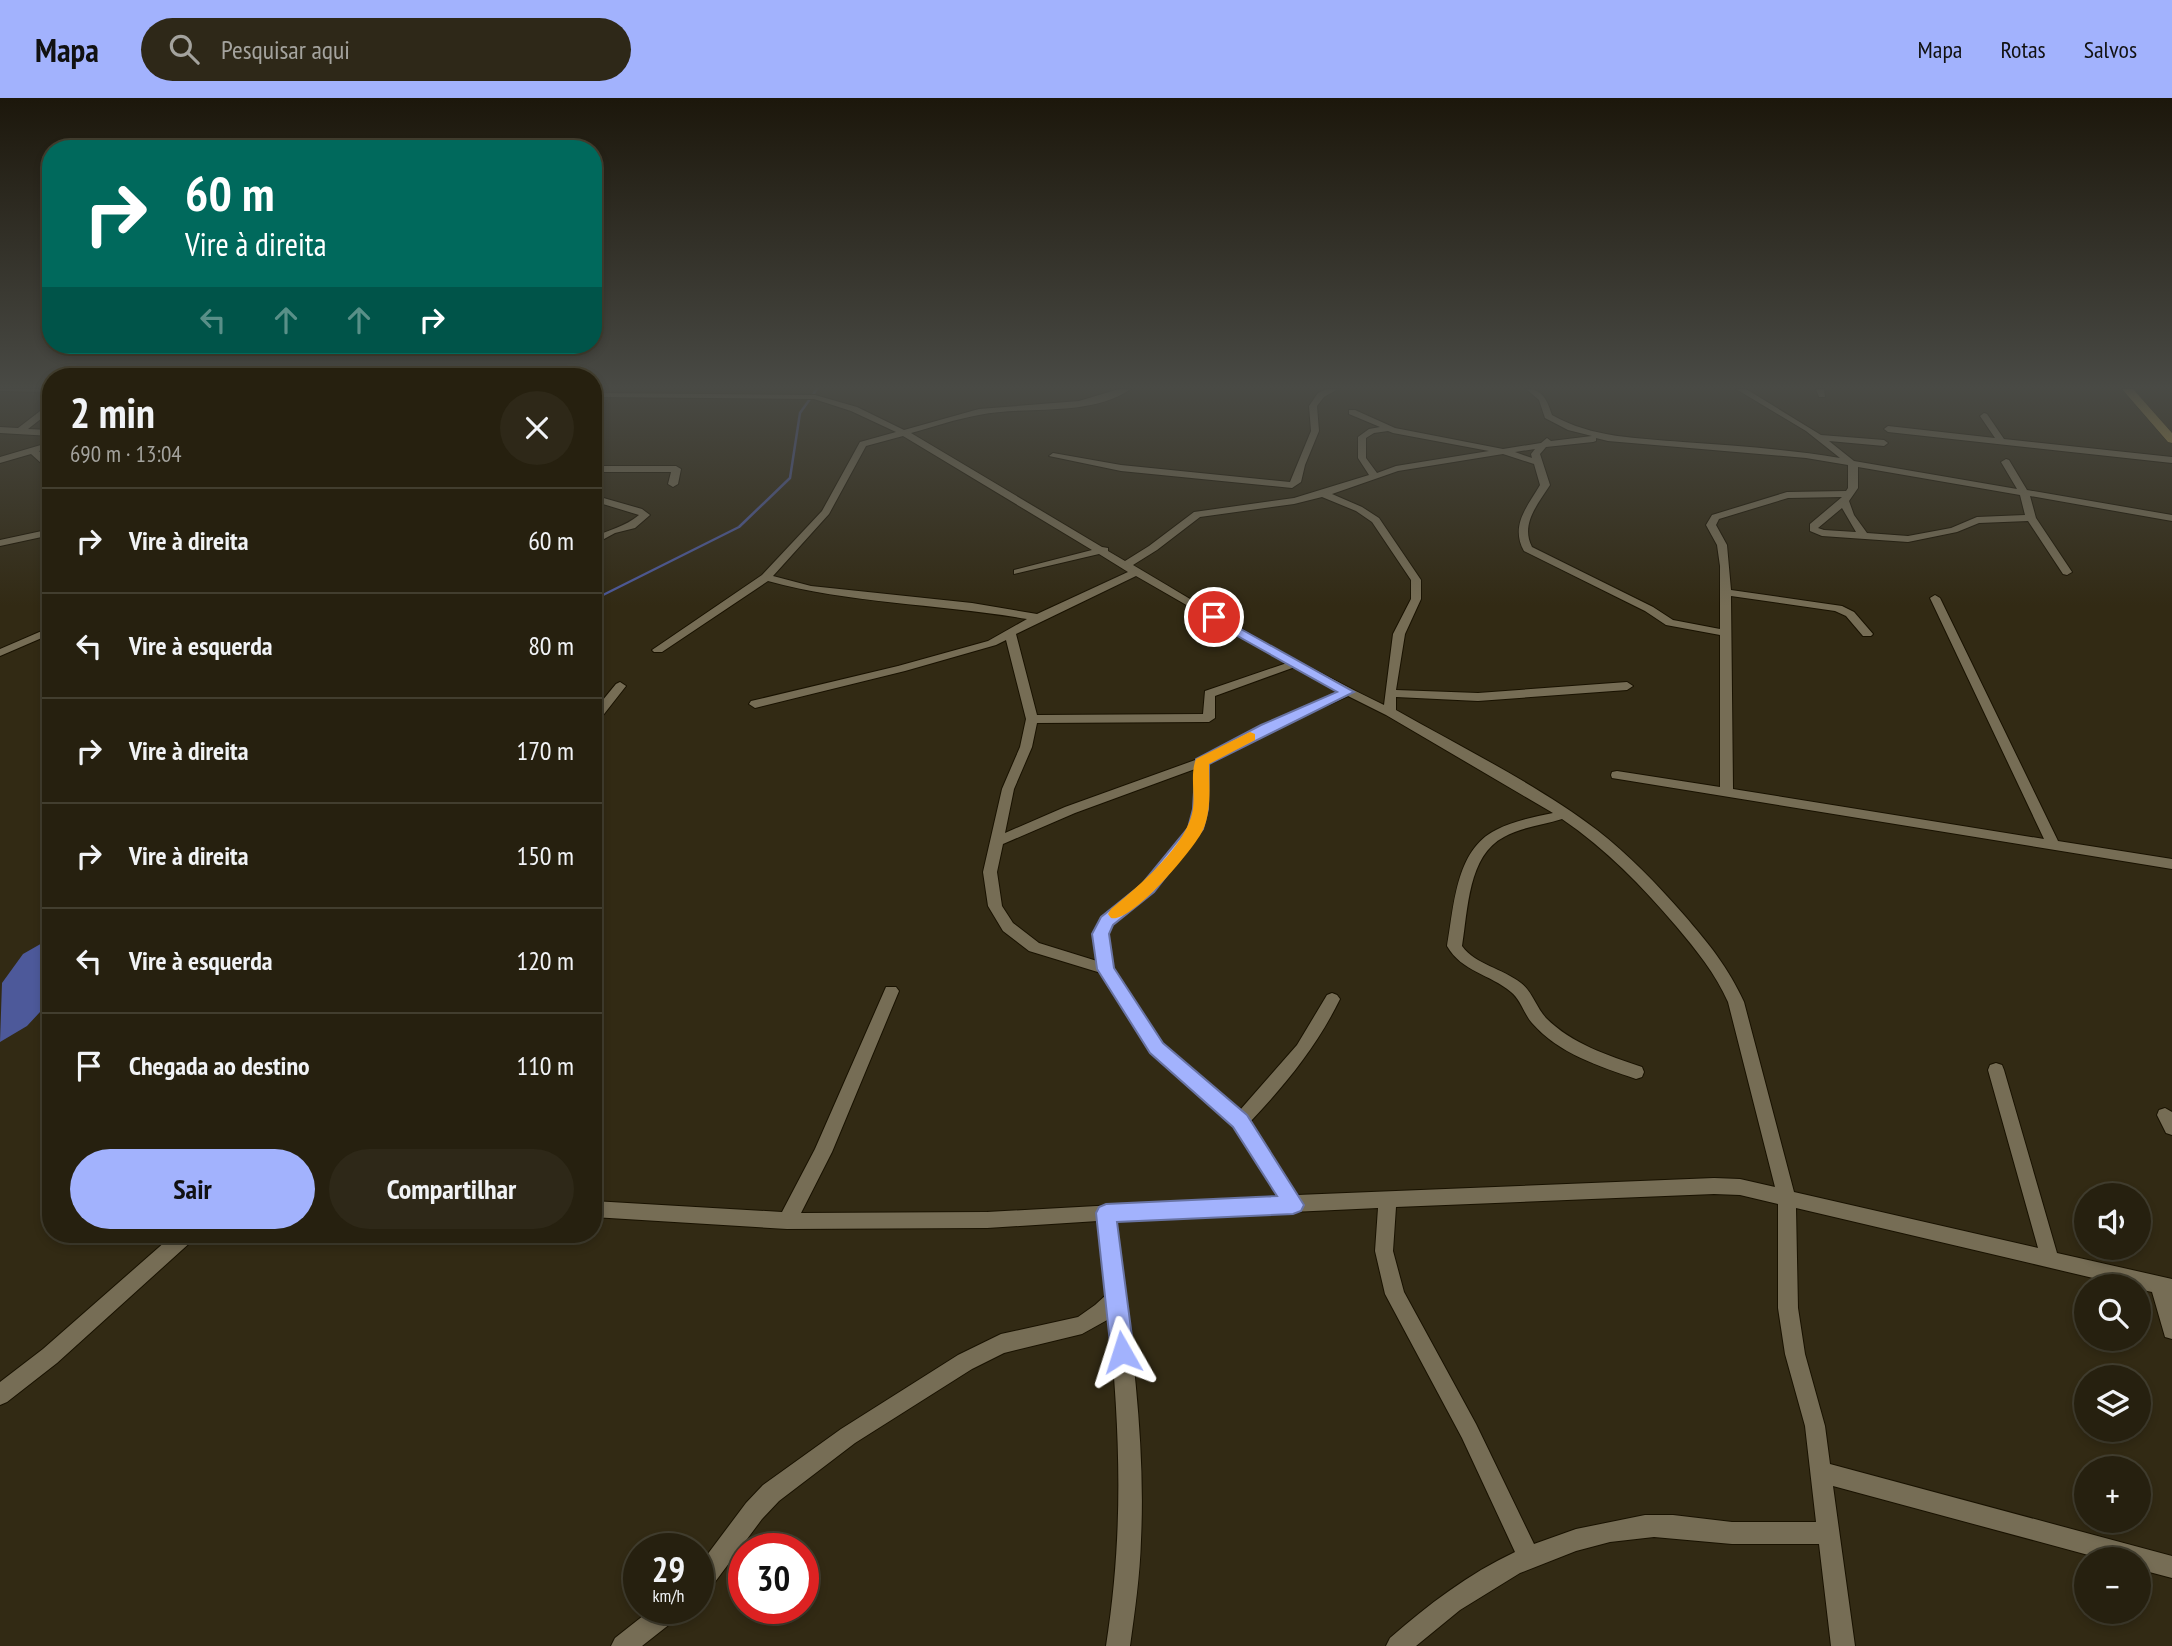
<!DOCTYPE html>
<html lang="pt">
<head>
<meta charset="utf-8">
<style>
  :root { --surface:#26200f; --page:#2e2818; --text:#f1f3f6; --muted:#a4a39e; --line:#423e2f; --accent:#a2b2fd }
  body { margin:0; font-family:"PT Sans Narrow",sans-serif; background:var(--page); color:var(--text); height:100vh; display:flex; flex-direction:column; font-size:26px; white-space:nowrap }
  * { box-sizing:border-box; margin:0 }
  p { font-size:23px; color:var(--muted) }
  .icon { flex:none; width:38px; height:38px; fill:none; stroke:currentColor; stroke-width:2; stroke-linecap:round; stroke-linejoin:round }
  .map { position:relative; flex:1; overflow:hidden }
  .side { position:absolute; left:42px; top:270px; width:560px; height:875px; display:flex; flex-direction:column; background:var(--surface); border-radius:28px; box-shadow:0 4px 10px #0003,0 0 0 2px var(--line) }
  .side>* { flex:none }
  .banner { position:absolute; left:42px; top:42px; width:560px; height:214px; border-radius:28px; box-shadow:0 4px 10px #0003,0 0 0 2px var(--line); background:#00695c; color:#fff; overflow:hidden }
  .controls { position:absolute; left:2074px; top:1085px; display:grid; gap:14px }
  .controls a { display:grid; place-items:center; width:77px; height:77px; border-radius:50%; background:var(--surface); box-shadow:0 4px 10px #0003,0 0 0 2px var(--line); font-size:35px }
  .speed { position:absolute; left:623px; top:1435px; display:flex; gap:14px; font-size:35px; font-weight:700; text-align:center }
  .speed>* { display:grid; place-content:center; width:91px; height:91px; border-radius:50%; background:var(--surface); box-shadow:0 4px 10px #0003,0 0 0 2px var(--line); line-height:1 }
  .speed small { font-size:18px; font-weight:400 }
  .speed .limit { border:10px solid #d22; background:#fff; color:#111 }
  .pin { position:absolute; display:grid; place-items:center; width:60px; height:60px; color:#fff; margin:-30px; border:4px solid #fff; border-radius:50%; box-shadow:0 2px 7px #0007 }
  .me { position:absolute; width:77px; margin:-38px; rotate:354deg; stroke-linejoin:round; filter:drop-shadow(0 0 5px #0008) }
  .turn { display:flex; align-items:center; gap:24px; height:147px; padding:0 28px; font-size:32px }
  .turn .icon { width:91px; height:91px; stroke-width:2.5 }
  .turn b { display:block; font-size:49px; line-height:60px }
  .lanes { display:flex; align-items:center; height:66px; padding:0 28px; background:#0003; justify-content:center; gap:35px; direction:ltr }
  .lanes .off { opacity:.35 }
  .round { display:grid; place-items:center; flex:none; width:74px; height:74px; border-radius:37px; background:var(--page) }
  .headline { display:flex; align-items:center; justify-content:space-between; height:119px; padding:0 28px }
  h1 { font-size:42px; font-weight:700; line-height:52px }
  .action { display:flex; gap:14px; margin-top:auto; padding:14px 28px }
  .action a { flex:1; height:80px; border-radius:42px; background:var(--accent); color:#111; font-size:28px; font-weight:700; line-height:80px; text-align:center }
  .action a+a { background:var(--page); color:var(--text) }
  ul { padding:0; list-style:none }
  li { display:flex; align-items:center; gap:21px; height:105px; padding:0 28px; border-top:2px solid var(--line) }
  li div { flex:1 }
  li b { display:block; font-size:26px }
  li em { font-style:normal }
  header { display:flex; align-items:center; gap:42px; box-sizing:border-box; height:98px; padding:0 35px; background:var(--accent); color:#111 }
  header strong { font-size:33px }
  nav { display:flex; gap:38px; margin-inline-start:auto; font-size:24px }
  .search { width:490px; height:63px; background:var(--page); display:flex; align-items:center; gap:18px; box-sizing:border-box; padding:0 24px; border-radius:38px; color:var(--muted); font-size:26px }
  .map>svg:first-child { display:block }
</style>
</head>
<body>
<header>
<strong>Mapa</strong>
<div class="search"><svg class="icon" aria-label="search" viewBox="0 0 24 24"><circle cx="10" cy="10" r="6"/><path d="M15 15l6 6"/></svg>Pesquisar aqui</div>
<nav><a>Mapa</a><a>Rotas</a><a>Salvos</a></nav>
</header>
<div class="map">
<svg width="2172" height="1548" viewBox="0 0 2172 1548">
  <rect width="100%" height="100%" fill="#322a14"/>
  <!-- water -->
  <path fill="#4d599a" d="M51,840v21l-8,15 1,29 -4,9 -13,14 -27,16 2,-59 21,-29z"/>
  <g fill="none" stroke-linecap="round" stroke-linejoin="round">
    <!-- stream -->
    <path stroke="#4d599a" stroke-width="2.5" d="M593,502l146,-73 51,-49 10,-65 17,-24"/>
    <defs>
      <path id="street" d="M0,291h51v3l-51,-1z
        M1119,291h12c-43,29 -104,16 -152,26 -23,4 -46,12 -68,18l191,114 6,1v3l17,10 24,-15 45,-34 100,-14 75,-23 -11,-17v-21l11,-8 11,-2 -31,-13v-4h6l40,18 108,21 38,-6 6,-5 4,3 41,-5 -24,-6 -23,-12 -6,-18 -13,-11c17,0 21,11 26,26 40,23 86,23 131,27 53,4 105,7 157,16l-34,-27 -70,-42h10l75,46 63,5 4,3 -4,3 -55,-5 25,20 163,28 -16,-27 5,-3 3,1 18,30 145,25v6l-142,-25 6,22 36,54 -5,3 -4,-1 -35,-53 -49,2 -22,9 -49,10 -86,-6 -12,-5v-7l32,-27 -54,1 -69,21 -3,6 11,20 4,45 111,16 12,6 19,22 -2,2h-8l-17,-20 -11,-5 -104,-15 2,193 311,50 -114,-241 5,-3 5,3 118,243 114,18v10l-560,-91 -1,-3 1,-3 5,-1 103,16v-152l-54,-10 -21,-14 -121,-60c-14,-25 3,-44 16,-66l-6,-21 -31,-10 -105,17 -66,23 30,13 17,11 42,62v19l-16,35 -9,56 82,3 149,-11 6,4 -6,4 -149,11 -82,-4v13c65,37 142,75 201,120 32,25 60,54 87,85 25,29 44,52 60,87l50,190 244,56 -50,-178 2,-5 6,-2 6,2 2,5 53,183 115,26v60l-7,-2 -13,-45 -14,-3v-3h-11l-331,-78 2,100 7,46 20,72 5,38 342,92v22l-34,-9v-10h-35l-270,-73 22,160h-24l-12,-102h-87l-78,-7 -44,5 -34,9 -56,22 -60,37 -44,36h-30l4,-8c38,-33 78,-64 125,-86l-53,-114 -77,-144 -10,-43 3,-43 -262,12c13,106 30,213 25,320 -1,35 -6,71 -11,106h-24c18,-114 14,-213 3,-327l-27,15 -78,19 -32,16 -117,74 -76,58 -17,18 -56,75 -8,3v-30l48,-64 17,-18 78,-56 117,-74 43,-21 77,-17 17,-12 11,-10 -8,-74 -111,7 -200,1 -194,-12v-16l189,11 33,-63 71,-162h10l3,4 -67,161 -31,61 186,-1 290,-16 -43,-70 -83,-73 -50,-80 -72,-22 -26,-20 -15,-25 -5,-34 19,-83 18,-42 6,-28 -20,-79 -10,5 -91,26 -150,37 -6,-4 2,-3 147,-35 90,-25 39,-22c-86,-15 -175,-15 -259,-38l-106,71h-8l-2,-2 110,-75 60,-64 38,-69 36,-10 -45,-21 -37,-12 -221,-2v-4l222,2 42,12 47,23 75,-21 100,-8zM1388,333l5,2 96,18 -93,15 -19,7 -11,-15v-20l8,-5zM903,338l189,114 -78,20v4l85,-20 29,18 -91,42 -65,-11 -161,-17 -38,-10 56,-62 37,-68zM1596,340l12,3 198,17 42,7v23l-2,3 -59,1 -75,23 -6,10 11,20 3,21v63l-47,-9 -20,-13 -121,-60c-12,-23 6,-43 18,-62l-10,-31 6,-7 47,-5 3,-1zM1535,351l-4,5 1,4 -17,-6zM1858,369l162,28 5,20 -48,2 -26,11 -43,8 -41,-3 -13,-18 -5,-14 9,-13zM1322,399l34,14 16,11 39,58v19l-18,35 -9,71c-86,-41 -169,-91 -251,-140l24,-15 43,-33 94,-13zM1842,410l14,24 -32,-2 -6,-2zM1136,478l151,87 -82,28 -2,23 -166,1 -21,-81zM1295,569l44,25 -77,33 -64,34 -133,48 -60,26 9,-44 18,-42 5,-24 172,-1 6,-4v-22zM1348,598l38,19 167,98c-19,4 -40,8 -57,17 -41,20 -42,78 -49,116 15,26 43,28 64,46 10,8 13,22 21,31 27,31 67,43 104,56l6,-2 2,-5 -2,-5c-35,-12 -70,-23 -96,-49 -10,-11 -14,-27 -25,-35 -19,-15 -45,-18 -59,-37 6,-36 6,-91 42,-109 18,-10 39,-12 58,-18 44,30 80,67 114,107 21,25 39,47 52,76l47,185 -35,-8 -26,-1 -417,17 -47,-73c36,-38 67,-76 90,-123l-3,-4 -5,-2 -5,2 -30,50 -57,65 -77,-67 -50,-75 -6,-34 5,-9 41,-33 50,-63 5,-20v-45l62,-33zM1195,671l-1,40 -4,19 -47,56 -41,33 -9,17 4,27 -58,-18 -26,-20 -11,-17 -5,-34 6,-28 72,-31zM1714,1096l26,1 38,9v104l7,46 20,72 11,96h-84l-59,-7h-28l-69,14 -42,15 -58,-120 -72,-132 -11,-41 3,-44z
        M1327,291h11l-14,8 -7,9 2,25 -14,34 -4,17 -9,6 -171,-17 -72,-15 4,-3 68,12 169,17 21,-51 -2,-25 9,-13z
        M1816,291h8l1,8h-6z
        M48,307h3v6l-23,18 23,1v6l-51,-3v-6l18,1z
        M1984,315l3,1 17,25 168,18v6l-284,-31 -4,-3 4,-3 107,12 -15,-22z
        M51,344v6l-12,3 12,12v9l-20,-18 -31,9v-6z
        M593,368h83l5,3 -3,15 -5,3 -5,-3 3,-12h-78z
        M593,397l49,14 8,6 -15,13 -20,5 -22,12v-7c16,-9 32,-11 46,-23l-46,-14z
        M51,431v6l-51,11v-6z
        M51,529v7l-51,22v-7z
        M620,584l6,4 -29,37 -4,1v-12l23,-28z
        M2165,1010l7,4v23l-6,-2 -9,-18 2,-5z
        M174,1136h22l-3,6 -136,123 -50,39 -7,3v-23l43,-33z
        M653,1510h30l-3,8 -38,30h-31l4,-8z"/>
      <path id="primary" d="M2122,291h11l39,44v10l-4,-1z"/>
    </defs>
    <!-- street casing -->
    <use href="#street" stroke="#191200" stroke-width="2"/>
    <!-- primary casing -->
    <use href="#primary" stroke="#191200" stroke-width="1"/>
    <!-- street -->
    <use href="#street" fill="#766d55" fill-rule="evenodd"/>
    <!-- primary -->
    <use href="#primary" fill="#ad954b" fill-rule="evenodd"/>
  </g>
  <!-- sky -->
  <linearGradient id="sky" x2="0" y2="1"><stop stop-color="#1c170b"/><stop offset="0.57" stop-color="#494a45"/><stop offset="1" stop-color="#494a45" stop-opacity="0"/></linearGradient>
  <rect width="2172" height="508" fill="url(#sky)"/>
  <!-- route -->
  <path fill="#a2b2fd" stroke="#6974a4" stroke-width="2" d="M1214,516l140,78 -145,72 -1,45 -5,20 -49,63 -41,33 -4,9 5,34 49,75 84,72 57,90 -3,6 -8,3 -176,8 17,130 -4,8 -8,3 -8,-3 -3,-8 -15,-139 3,-6 7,-3 171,-8 -44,-69 -83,-74 -53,-84 -5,-35 9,-17 41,-33 46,-56 5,-19 3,-50 65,-34 76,-33 -128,-72v-5z"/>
  <!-- slow -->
  <path fill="#f59e0b" d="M1250,634l5,2v6l-46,24c0,21 3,46 -6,66 -9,19 -72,94 -92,88l-3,-4 3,-5c27,-22 78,-65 82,-101 2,-15 -3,-35 3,-49z"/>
</svg>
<div class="controls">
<a><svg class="icon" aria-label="sound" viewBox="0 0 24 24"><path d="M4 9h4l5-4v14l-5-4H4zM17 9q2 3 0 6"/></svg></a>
<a><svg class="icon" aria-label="search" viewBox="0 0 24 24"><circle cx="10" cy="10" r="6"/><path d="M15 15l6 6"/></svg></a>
<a><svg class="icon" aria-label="layers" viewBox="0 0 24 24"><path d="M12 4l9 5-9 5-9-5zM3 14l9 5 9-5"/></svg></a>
<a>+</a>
<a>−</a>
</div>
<div class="speed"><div>29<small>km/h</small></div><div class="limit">30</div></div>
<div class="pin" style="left:1214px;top:519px;background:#d93025"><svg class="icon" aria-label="arrive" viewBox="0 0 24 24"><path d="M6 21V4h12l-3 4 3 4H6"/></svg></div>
<svg class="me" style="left:1122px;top:1254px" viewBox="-20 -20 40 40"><path d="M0-17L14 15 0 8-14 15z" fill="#a2b2fd" stroke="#fff" stroke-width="4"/></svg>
<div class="banner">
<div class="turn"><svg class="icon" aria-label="right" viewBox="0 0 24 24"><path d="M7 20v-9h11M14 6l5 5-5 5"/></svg><div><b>60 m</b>Vire à direita</div></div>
<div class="lanes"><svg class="icon off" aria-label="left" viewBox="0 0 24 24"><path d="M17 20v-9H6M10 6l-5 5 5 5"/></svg><svg class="icon off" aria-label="ahead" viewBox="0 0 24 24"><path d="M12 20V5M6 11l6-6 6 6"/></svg><svg class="icon off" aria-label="ahead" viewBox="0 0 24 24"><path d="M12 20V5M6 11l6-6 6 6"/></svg><svg class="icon" aria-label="right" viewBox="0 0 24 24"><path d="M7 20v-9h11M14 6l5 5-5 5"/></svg></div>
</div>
<section class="side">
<div class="headline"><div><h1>2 min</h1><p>690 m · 13:04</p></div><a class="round"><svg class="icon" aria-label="close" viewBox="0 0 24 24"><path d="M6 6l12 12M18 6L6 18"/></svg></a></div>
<ul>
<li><svg class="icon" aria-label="right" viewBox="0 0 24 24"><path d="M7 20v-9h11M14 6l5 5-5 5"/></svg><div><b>Vire à direita</b></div><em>60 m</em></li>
<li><svg class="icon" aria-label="left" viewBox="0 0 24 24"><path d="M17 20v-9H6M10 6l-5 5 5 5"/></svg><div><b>Vire à esquerda</b></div><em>80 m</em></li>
<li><svg class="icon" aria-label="right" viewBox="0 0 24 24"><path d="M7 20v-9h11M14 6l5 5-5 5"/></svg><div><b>Vire à direita</b></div><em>170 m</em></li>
<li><svg class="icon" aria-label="right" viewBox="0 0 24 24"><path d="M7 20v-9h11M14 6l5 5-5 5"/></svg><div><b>Vire à direita</b></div><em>150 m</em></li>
<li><svg class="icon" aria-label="left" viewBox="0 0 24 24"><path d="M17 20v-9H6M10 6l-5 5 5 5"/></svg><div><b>Vire à esquerda</b></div><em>120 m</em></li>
<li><svg class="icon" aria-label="arrive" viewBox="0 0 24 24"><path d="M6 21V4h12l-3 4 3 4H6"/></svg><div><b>Chegada ao destino</b></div><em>110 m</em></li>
</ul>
<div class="action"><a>Sair</a><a>Compartilhar</a></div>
</section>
</div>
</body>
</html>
